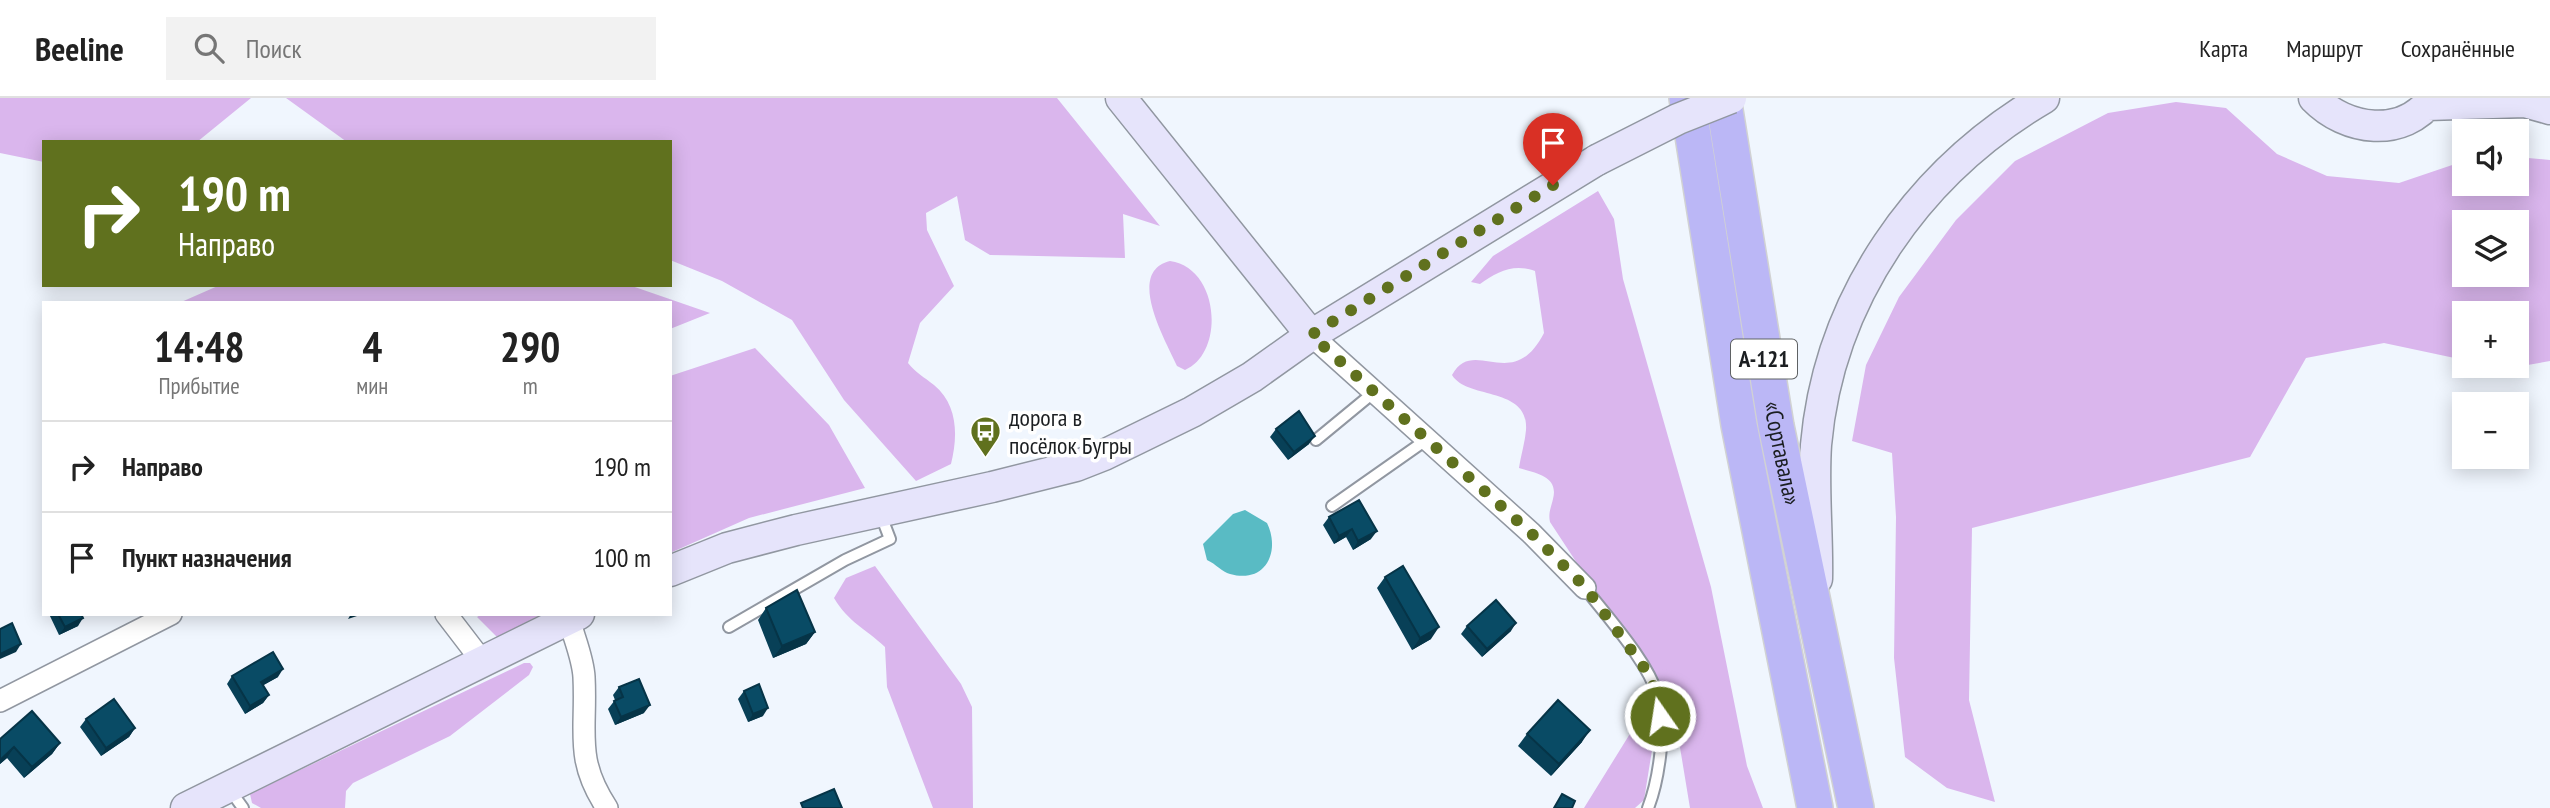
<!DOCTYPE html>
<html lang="ru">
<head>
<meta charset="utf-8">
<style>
  :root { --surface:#fff; --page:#f2f2f2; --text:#222; --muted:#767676; --line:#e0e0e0 }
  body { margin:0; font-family:"PT Sans Narrow",sans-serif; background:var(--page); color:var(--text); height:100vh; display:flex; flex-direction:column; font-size:26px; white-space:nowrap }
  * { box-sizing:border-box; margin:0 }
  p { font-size:23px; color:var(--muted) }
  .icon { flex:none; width:38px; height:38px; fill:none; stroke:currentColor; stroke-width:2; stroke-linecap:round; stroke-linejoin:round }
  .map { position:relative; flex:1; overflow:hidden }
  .details { position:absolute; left:42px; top:203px; width:630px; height:315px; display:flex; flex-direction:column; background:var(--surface); border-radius:0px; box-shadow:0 4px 18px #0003 }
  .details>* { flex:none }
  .hud { position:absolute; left:42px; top:42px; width:630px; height:147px; border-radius:0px; box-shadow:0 4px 18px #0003; background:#60711e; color:#fff; overflow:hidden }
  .buttons { position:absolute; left:2452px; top:21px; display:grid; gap:14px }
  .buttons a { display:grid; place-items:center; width:77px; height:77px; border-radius:0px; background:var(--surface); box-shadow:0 4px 18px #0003; font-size:35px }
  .pin { position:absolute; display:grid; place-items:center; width:60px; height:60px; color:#fff; margin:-72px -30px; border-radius:50% 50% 50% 0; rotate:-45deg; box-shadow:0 0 7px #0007 }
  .pin .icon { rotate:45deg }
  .me { position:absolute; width:77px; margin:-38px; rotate:347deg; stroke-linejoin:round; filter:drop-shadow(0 0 5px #0008) }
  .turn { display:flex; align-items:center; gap:24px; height:147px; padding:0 21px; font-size:32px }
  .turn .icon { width:91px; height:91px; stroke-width:2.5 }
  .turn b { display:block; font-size:49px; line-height:60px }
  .eta { display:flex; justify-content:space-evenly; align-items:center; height:119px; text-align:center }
  .eta b { font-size:42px; font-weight:700; line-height:49px }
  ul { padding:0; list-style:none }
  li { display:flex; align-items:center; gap:21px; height:91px; padding:0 21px; border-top:2px solid var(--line) }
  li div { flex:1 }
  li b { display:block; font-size:26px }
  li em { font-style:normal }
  header { display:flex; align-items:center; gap:42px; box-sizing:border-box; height:98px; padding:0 35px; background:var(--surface); border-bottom:2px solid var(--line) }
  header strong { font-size:33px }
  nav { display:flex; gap:38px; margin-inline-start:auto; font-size:24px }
  .search { width:490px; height:63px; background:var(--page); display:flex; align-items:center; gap:18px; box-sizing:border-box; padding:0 24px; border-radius:0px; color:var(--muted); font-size:26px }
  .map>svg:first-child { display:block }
</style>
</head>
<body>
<header>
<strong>Beeline</strong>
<div class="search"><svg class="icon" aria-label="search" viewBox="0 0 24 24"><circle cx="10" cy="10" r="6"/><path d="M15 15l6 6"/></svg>Поиск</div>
<nav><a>Карта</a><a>Маршрут</a><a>Сохранённые</a></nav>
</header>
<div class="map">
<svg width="2550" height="710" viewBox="0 0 2550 710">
  <rect width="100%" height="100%" fill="#f0f6fe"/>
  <!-- green -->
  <path fill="#dab6ed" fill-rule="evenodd" d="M0,0h251l-54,44h-153v20l-44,-9z
    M286,0h771l103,128 -37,-12 2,44 -135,-3 -25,-15 -8,-44 -31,17 1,17 27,56 -34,37 -12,40c8,10 16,14 26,22 24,20 24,51 17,79l-35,17 -72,-81 -52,-80 -70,-39 -52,-21v-118h-323z
    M2176,4l50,6 51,46 50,22 72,7 65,-22v23h52l1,-27 33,3v201l-45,8 -16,-3h27v-53h-52v47l-80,-17 -78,15 -56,99 -278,71 -3,172 26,102 -48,-14 -42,-31 -11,-99 2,-141 -4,-64 -40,-12 14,-76 33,-68 57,-77 59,-59 93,-48zM2464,124h52v53h-52z
    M1598,93l16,28 9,60 88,308 36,179 16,42h-73l-16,-97 -124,-189c-2,-9 1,-14 3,-23 6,-23 -17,-26 -34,-31 2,-13 6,-26 7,-38 3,-44 -59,-30 -74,-55 22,-40 60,20 92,-42l-9,-62c-22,-8 -38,1 -55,13l-9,-2 22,-26z
    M1170,163c50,7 55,92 15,109l-8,-4c-11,-25 -52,-94 -7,-105z
    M220,187h409l81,28 -40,16v-26h-491z
    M755,250l74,77 36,63 -116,30 -79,35v-177z
    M875,468l86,118 11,23 1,101h-40l-46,-121 -2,-40c-20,-19 -36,-24 -51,-49l12,-20z
    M482,516h60l-45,23 -20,-20z
    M524,565h6l3,4 -4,8 -79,61 -97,47 -7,8 -1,17h-84l-9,-5 -2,-9z
    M1657,621l-13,81 -9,8h-51l52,-84z"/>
  <!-- water -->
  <path fill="#59bbc4" d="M1245,412l22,13c14,29 -2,61 -37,51 -8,-2 -14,-10 -23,-14l-4,-16 30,-30z"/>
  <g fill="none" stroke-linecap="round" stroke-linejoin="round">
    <defs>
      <path id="service" d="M1316,342l57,-47
        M1332,408l94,-66
        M1585,490c23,30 62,72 73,108 9,29 1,84 -10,112
        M729,529l116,-67 45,-21 -10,-26
        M230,692l13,18"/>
      <path id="minor" d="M1311,237l220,198 54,55
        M446,516l36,47
        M569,521c5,19 14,39 15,58 3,55 -10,81 23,131
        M0,603l171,-87"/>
      <path id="secondary" d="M1121,0l190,237
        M2314,0c32,33 89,41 119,0
        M2427,7l98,-3 25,7
        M670,473l57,-23 69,-18 196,-43 84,-21 28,-11 88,-43 60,-35 59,-42 286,-175
        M1817,481c1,-44 -4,-90 -1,-134 13,-147 102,-273 228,-347
        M186,710l393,-194"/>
      <g id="trunk">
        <path d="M1687,0l52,327 76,383"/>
        <path id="s1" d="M1723,0l53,328 80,382"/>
      </g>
    </defs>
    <!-- service casing -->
    <use href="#service" stroke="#9197a1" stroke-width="14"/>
    <!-- minor casing -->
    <use href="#minor" stroke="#9197a1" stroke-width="24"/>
    <!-- secondary casing -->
    <use href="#secondary" stroke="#9197a1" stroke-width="33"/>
    <!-- trunk casing -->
    <use href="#trunk" stroke="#d1d2d3" stroke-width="38"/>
    <!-- service -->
    <use href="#service" stroke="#fff" stroke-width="10"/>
    <!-- minor -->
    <use href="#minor" stroke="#fff" stroke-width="21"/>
    <!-- secondary -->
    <use href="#secondary" stroke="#e6e4fb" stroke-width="30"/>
    <!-- trunk -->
    <use href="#trunk" stroke="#bbb7f6" stroke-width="35"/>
    <defs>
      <path id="secondary-bridge" d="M1597,62l81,-41 53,-21"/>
    </defs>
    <!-- secondary-bridge casing -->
    <use href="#secondary-bridge" stroke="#9197a1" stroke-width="33" stroke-linecap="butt"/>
    <!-- secondary-bridge -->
    <use href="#secondary-bridge" stroke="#e6e4fb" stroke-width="30"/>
  </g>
  <!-- wall -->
  <path fill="#084057" d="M1276,331l33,15 -21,16 -18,-23z
    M1329,419l42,22 -18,11 -7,-13 -12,7 -11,-19z
    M1385,479l46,62 -19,11 -35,-62z
    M766,510l49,24 -9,12 -33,14 -15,-38z
    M49,516h32l-3,12 -19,9z
    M1467,528l44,5 -29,26 -21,-23z
    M232,578l46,1 -15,8 6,10 -6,8 -18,11 -18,-30z
    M619,589l25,26 -29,12 -7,-16 7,-9 -2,-5z
    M744,593l19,25 -15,6 -10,-23z
    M86,621l49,9 -6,9 -28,19 -21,-29z
    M1527,636l55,8 -31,34 -33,-30z
    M0,641l60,4 -8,11 -28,24 -17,-20 -7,6z"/>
  <!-- shaded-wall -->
  <path fill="#063447" d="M1315,338l-6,8 -21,16 6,-8z
    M1352,431l-6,8 -12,7 5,-8z
    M1377,433l-6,8 -18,11 5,-9z
    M351,516h12l-15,5z
    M83,520l-5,8 -19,9 6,-8z
    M1516,525l-5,8 -29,26 5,-8z
    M1439,529l-8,12 -19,11 8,-12z
    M815,534l-9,12 -33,14 9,-12z
    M21,546l-5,8 -16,7v-5z
    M283,571l-5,8 -23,13 6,-8z
    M269,597l-6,8 -18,11 5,-8z
    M650,607l-6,8 -29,12 6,-8z
    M768,610l-5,8 -15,6 5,-8z
    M135,630l-6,9 -28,19 5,-8z
    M1590,632l-8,12 -31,34 8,-12z
    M60,645l-8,11 -28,24 8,-11z
    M14,649l-7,11 -7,6v-4z"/>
  <!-- building -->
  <path fill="#094b65" stroke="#063447" stroke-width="2" d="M1299,313l16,25 -21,16 -18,-23z
    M1359,402l18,31 -19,10 -6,-12 -13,7 -10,-19z
    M1403,468l36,61 -19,11 -35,-61z
    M797,492l18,42 -33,14 -16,-38z
    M1496,502l20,23 -29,26 -20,-23z
    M58,516h23l2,4 -18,9z
    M12,525l9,21 -21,10v-25z
    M273,554l10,17 -22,13 8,13 -19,11 -18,-30z
    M639,581l11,26 -29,12 -7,-16 9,-4 -4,-10z
    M759,586l9,24 -15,6 -9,-23z
    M114,601l21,29 -29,20 -20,-29z
    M1558,602l32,30 -31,34 -32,-30z
    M32,613l28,32 -28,24 -18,-20 -14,13v-21z
    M834,691l8,19h-39l-2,-5z
    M1562,696l13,7 -3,7h-18z"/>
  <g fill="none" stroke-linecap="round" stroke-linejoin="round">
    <!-- route -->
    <path stroke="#60711e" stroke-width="12" stroke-dasharray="0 21.6" d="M1553,87l-242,150 220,198 54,54 60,82 13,27 2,20"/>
  </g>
  <!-- icons -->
  <defs>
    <symbol id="bus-pin" viewBox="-11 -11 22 30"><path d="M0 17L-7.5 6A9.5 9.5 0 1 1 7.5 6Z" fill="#60711e" stroke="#fff"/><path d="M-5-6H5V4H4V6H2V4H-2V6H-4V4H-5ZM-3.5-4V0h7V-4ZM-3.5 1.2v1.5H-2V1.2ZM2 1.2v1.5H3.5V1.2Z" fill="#fff"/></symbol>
  </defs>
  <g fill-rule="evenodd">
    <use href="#bus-pin" x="968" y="316" width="35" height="47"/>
  </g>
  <g text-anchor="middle" stroke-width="7" stroke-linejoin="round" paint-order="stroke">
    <!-- shield labels -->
    <rect fill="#fff" stroke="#5f6264" stroke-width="2" x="1731" y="241.5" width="66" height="39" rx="5"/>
    <g font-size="23" font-weight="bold" fill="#1b1e21">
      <text x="1764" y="269">А-121</text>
    </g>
    <!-- poi labels -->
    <g font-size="24" fill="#1b1e21" stroke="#fff" text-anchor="start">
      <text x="1009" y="328">дорога в<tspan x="1009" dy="28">посёлок Бугры</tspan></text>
    </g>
    <!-- street labels -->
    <g font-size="24" fill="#1b1e21" stroke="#fff">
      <text dy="8" stroke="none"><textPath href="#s1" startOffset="360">«Сортавала»</textPath></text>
    </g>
  </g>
</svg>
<div class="buttons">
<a><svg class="icon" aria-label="sound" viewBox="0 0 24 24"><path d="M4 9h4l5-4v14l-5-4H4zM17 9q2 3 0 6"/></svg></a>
<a><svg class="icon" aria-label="layers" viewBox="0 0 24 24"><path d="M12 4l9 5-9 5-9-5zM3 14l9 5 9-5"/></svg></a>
<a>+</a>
<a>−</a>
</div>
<div class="pin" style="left:1553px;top:87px;background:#d93025"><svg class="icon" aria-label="arrive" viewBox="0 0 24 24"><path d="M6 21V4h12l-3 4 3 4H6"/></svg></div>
<svg class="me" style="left:1660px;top:618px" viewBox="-20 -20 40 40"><circle r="17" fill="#60711e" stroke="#fff" stroke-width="3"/><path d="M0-11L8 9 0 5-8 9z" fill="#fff"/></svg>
<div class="hud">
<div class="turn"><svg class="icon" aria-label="right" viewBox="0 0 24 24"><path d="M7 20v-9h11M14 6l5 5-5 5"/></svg><div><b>190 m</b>Направо</div></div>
</div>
<section class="details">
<div class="eta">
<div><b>14:48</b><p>Прибытие</p></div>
<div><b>4</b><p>мин</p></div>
<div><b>290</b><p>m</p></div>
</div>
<ul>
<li><svg class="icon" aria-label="right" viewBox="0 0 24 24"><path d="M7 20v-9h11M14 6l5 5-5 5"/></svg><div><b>Направо</b></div><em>190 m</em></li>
<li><svg class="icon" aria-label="arrive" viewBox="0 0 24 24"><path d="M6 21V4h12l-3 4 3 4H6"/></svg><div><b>Пункт назначения</b></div><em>100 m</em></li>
</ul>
</section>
</div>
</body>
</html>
